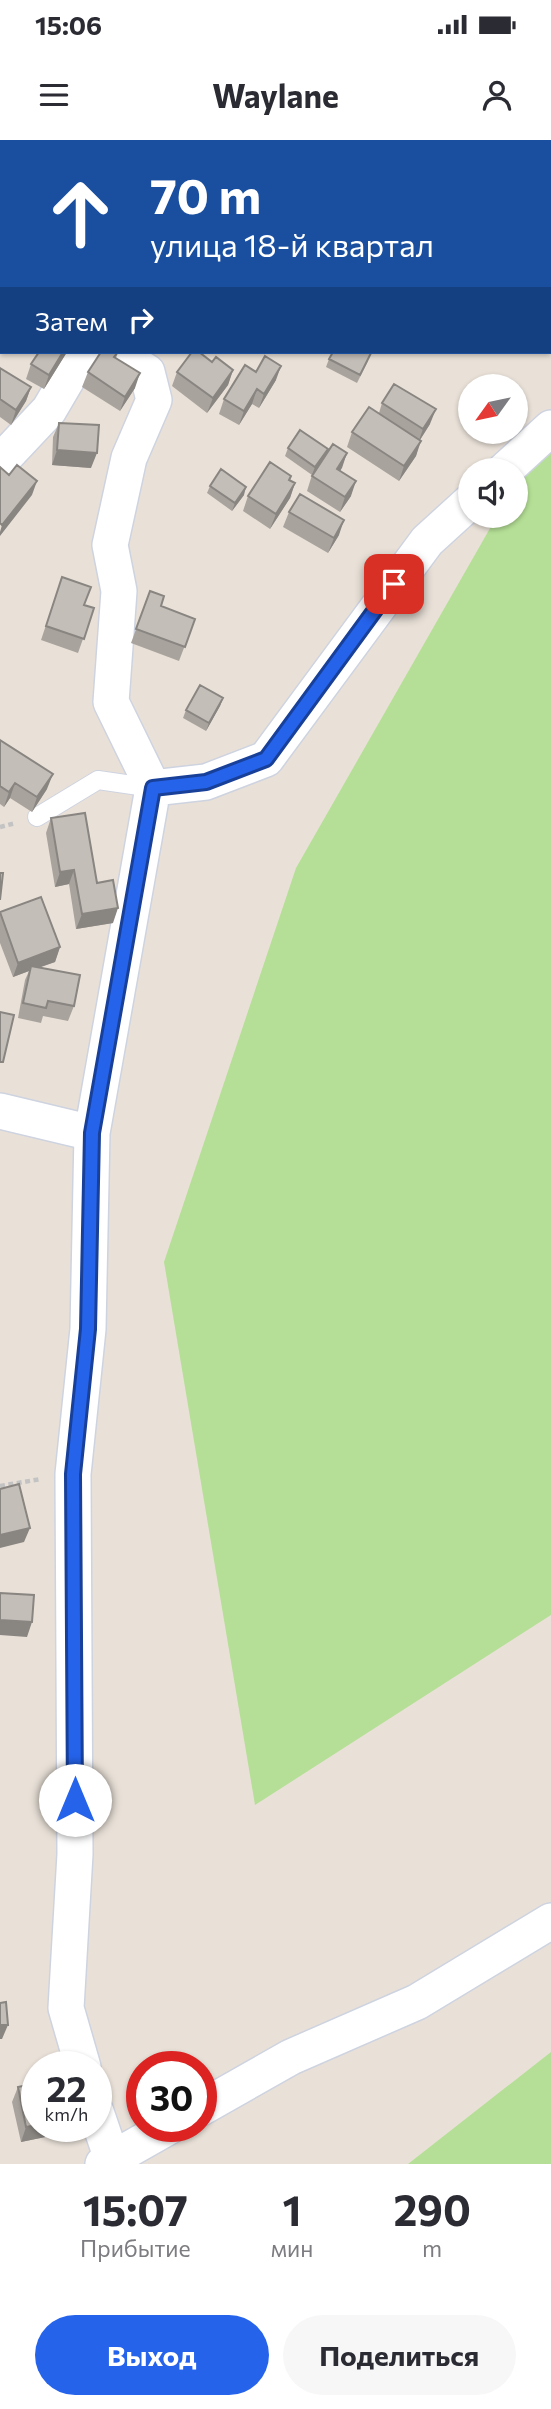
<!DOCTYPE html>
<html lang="ru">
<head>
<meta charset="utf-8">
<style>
  :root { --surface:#fff; --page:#f7f7f7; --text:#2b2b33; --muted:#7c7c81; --accent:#2563eb }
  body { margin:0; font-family:Commissioner,sans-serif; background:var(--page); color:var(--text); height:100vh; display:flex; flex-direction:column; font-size:26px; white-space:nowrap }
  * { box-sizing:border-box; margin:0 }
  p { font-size:23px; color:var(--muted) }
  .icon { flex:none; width:38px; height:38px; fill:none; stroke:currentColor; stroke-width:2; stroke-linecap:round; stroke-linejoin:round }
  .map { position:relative; height:2024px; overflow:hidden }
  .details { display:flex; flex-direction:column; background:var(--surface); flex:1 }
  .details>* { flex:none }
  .top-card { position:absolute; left:0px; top:0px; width:551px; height:214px; box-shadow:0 2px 5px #0004; background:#1a4fa0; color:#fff; overflow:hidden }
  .needle { width:46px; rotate:237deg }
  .tools { position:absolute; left:458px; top:234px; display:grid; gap:14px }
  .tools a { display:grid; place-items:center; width:70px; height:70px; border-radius:50%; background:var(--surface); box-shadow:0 2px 5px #0004; font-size:35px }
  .speed { position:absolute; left:21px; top:1911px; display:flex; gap:14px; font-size:35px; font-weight:700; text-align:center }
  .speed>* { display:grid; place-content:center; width:91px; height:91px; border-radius:50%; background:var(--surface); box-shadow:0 2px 5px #0004; line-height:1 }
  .speed small { font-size:18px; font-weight:400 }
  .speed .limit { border:10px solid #d22; background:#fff; color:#111 }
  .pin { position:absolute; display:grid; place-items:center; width:60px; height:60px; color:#fff; margin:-30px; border-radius:14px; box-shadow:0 4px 10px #0006 }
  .me { position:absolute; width:77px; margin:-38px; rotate:0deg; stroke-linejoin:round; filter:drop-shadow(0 0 5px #0008) }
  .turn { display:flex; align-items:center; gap:24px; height:147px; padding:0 35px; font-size:32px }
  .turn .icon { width:91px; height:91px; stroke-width:2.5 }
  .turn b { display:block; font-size:49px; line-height:60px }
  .then { display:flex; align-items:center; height:66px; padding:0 35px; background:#0003; gap:14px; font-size:26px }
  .eta { display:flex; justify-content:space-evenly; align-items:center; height:119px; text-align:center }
  .eta b { font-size:42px; font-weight:700; line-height:49px }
  .button { display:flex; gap:14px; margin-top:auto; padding:14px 35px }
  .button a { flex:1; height:80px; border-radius:42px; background:var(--accent); color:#fff; font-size:28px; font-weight:700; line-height:80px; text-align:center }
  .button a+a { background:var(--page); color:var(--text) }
  .status { display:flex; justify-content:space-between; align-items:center; height:49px; padding:0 35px; background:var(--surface); direction:ltr }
  .status svg { height:19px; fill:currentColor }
  header { display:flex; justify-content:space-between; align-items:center; height:91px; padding:0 35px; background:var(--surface); font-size:32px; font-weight:700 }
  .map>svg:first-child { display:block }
</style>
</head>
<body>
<div class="status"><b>15:06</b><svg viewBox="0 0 49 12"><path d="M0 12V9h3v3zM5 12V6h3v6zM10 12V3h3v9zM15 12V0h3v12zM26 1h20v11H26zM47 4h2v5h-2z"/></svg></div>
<header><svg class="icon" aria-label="menu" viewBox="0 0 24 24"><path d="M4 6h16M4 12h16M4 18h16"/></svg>Waylane<svg class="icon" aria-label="person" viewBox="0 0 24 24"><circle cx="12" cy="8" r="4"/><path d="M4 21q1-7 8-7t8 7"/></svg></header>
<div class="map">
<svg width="551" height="2024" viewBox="0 0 551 2024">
  <rect width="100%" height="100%" fill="#e9e1d8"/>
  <!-- green -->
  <path fill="#b5df96" d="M551,282v1193l-296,190 -91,-543 132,-394 201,-352h19v-33z
    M551,1912v112h-143z"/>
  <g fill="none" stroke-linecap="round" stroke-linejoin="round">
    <defs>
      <path id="lane" d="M37,677l61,-37 55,8"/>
      <path id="street" d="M171,2l2,-2
        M482,2l2,-2
        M0,118h2
        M115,212l32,20 7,28 -25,58 -19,87 9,46 -8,111 42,86
        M0,322l49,-52 34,-58
        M504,331l47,-43
        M153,648l53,-6 60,-23 161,-218 44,-40
        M0,971l92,22
        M83,1927l-17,-59 9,-154 -2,-380 15,-145 4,-196 61,-345
        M201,1968l90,-51 126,-55 134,-81
        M96,1972l16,47
        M103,2024l67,-38"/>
    </defs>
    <!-- lane casing -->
    <use href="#lane" stroke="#ced3e0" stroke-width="20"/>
    <!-- street casing -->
    <use href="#street" stroke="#ced3e0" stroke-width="38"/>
    <!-- path -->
    <path stroke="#c3c3c3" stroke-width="4.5" stroke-dasharray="5 3.5" stroke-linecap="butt" d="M0,687l16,-4
      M0,1346l41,-7"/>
    <!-- lane -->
    <use href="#lane" stroke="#fff" stroke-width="18"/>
    <!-- street -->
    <use href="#street" stroke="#fff" stroke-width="35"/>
  </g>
  <!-- wall -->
  <path fill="#a9a39e" d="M198,0h41v2h-41z
    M284,0h33v2h-27z
    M503,0h46l-1,2h-44z
    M551,153v32l-1,-1v-28z
    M67,212l-23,37 -18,-10 5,-15z
    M118,212l-2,6 19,30 -15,23 -38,-24 6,-15z
    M329,219l39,2 -11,22 -31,-16z
    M212,222l21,8 -5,15 -21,28 -35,-27 5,-14z
    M0,228l31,19 -5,14 -15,24 -11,-8z
    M256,232l20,8 -17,28 -7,-4 -13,21 -20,-11 5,-15z
    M382,263l48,21 -10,16 -4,16 -17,25 -52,-34 5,-15 27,-19z
    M59,283l32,45 -39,-3 1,-28z
    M288,308l37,8 22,-3 -7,17 11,26 -11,16 -33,-21 5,-16 -27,-19z
    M295,343l-5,15 -20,31 -27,-18 5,-15z
    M210,346l34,9 -12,16 -25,-18z
    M289,372l50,23 -11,18 -45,-26z
    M62,437l22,28 10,3 -16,45 -37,-13z
    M150,451l11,15 34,13 -16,42 -48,-18z
    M223,558l-3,8 -14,25 -23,-13 3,-8z
    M0,600l47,49 -15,23 -22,-14 -6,9 -4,-3z
    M51,678l46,65 16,40 -37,6 -7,-45 -14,3 -9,-54z
    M0,772l60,35 -5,15 -16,5 35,39 -6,15 -25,-5 -2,7 -23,-5 7,-38 4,-9 -16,6 -13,-34z
    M18,1947l19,39h21l-3,9 -34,7 -9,-40z"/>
  <!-- shaded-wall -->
  <path fill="#898581" d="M63,212h4l-23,37 5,-14z
    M281,226l-5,14 -17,28 5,-14z
    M233,230l-5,15 -21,28 6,-15z
    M140,233l-5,15 -15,23 5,-14z
    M31,247l-5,14 -15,24 5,-15z
    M257,249l-5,15 -13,21 5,-14z
    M436,269l-6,15 -12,19 5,-14z
    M421,301l-5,15 -17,25 5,-15z
    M328,309l-3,7 -13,19 3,-8z
    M57,310l40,3 -6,15 -39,-3z
    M347,313l-5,15 -10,15 5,-14z
    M37,341l-5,14 -32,41v-4l2,-7z
    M356,341l-5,15 -11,16 5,-15z
    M295,343l-5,15 -20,31 6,-15z
    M246,347l-2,8 -12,16 3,-8z
    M344,380l-5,15 -11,18 6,-15z
    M223,558l-3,8 -14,25 3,-8z
    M53,634l-6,15 -15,23 5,-15z
    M15,643l-5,15 -6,9 5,-15z
    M74,730l-5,14 -14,3 5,-15z
    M118,768l-5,15 -37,6 6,-15z
    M60,807l-5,15 -25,9 1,-5 -2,5 -16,6 5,-14z
    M30,1388l-6,14 -24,6v-13z
    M0,1480l32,2 -5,15 -27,-2z
    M0,1885h8l-6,14h-2z
    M37,1985v1h21l-3,9 -34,7 5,-15z"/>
  <!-- building -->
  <path fill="#c4beb8" stroke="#898581" stroke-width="2" d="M0,0h6v2h-4v9l-2,4z
    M21,0h52l3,2h-53z
    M210,0h29l-1,2h-24z
    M350,0h33l-1,2h-33z
    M525,0h17l-1,2h-13z
    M0,151l2,1v49l-2,2z
    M551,153v15l-1,-1v-11z
    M39,212h24l-14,23 -18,-11z
    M101,212h17l-4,5 26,16 -15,24 -37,-25z
    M192,212h7l13,10 4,-5 17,13 -20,28 -36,-26z
    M333,212h35l3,1 -11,22 -31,-16z
    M265,216l16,10 -17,28 -7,-5 -13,22 -20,-12 21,-34 11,7z
    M0,228l31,19 -15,23 -16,-11z
    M394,244l42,25 -13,20 -41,-26z
    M369,267l52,34 -17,25 -52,-34z
    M59,283l40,2 -2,28 -40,-3z
    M300,290l28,19 -13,18 -27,-19z
    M333,304l14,9 -10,16 19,12 -11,16 -33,-21z
    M270,322l21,14 -2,4 6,3 -19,31 -28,-18z
    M17,325l20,16 -35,44 -2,-2v-56l9,8z
    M221,329l25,18 -11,16 -25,-17z
    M300,354l44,26 -10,18 -45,-26z
    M62,437l29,10 -7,18 10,3 -10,31 -38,-13z
    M150,451l14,5 -3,10 34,13 -10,28 -49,-18z
    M200,545l23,13 -14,25 -23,-13z
    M0,600l53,34 -16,23 -22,-14 -6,9 -9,-6z
    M85,673l12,70 16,-3 5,28 -36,6 -8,-44 -14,2 -9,-54z
    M0,733h3l-3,27z
    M41,757l19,50 -42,16 -18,-51z
    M31,826l49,9 -6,31 -26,-5 -2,7 -23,-5z
    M0,872l14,3 -11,47h-3z
    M19,1344l11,44 -30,7v-46z
    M0,1453l34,2 -2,27 -32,-2z
    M6,1862l2,23h-8v-22z
    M37,1943v42l-11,2 -8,-40z"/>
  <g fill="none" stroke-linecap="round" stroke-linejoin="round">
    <defs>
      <path id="route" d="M75,1660l-2,-326 15,-145 4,-196 61,-345 53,-6 60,-23 128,-175"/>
    </defs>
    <!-- route casing -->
    <use href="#route" stroke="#184099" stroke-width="18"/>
    <!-- route -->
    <use href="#route" stroke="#2563eb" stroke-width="12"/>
  </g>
</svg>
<div class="tools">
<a><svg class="needle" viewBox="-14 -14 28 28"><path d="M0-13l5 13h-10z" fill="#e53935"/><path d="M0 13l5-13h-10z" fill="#7c7c81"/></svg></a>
<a><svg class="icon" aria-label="sound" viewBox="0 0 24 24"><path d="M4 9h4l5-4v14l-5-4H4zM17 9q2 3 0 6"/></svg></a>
</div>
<div class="speed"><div>22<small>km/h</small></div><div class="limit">30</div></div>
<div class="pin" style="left:394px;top:444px;background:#d93025"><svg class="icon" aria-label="arrive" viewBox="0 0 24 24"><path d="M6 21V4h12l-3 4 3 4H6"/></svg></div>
<svg class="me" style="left:75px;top:1660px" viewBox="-20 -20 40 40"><circle r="19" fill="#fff"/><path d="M0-13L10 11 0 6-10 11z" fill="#2563eb"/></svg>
<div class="top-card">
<div class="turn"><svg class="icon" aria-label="ahead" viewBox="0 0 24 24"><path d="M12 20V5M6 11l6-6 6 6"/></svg><div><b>70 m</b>улица 18-й квартал</div></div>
<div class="then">Затем<svg class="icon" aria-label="right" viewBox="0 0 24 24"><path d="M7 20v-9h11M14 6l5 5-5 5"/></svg></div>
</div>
</div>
<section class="details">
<div class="eta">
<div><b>15:07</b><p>Прибытие</p></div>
<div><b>1</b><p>мин</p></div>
<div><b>290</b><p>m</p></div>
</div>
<div class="button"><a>Выход</a><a>Поделиться</a></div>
</section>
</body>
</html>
